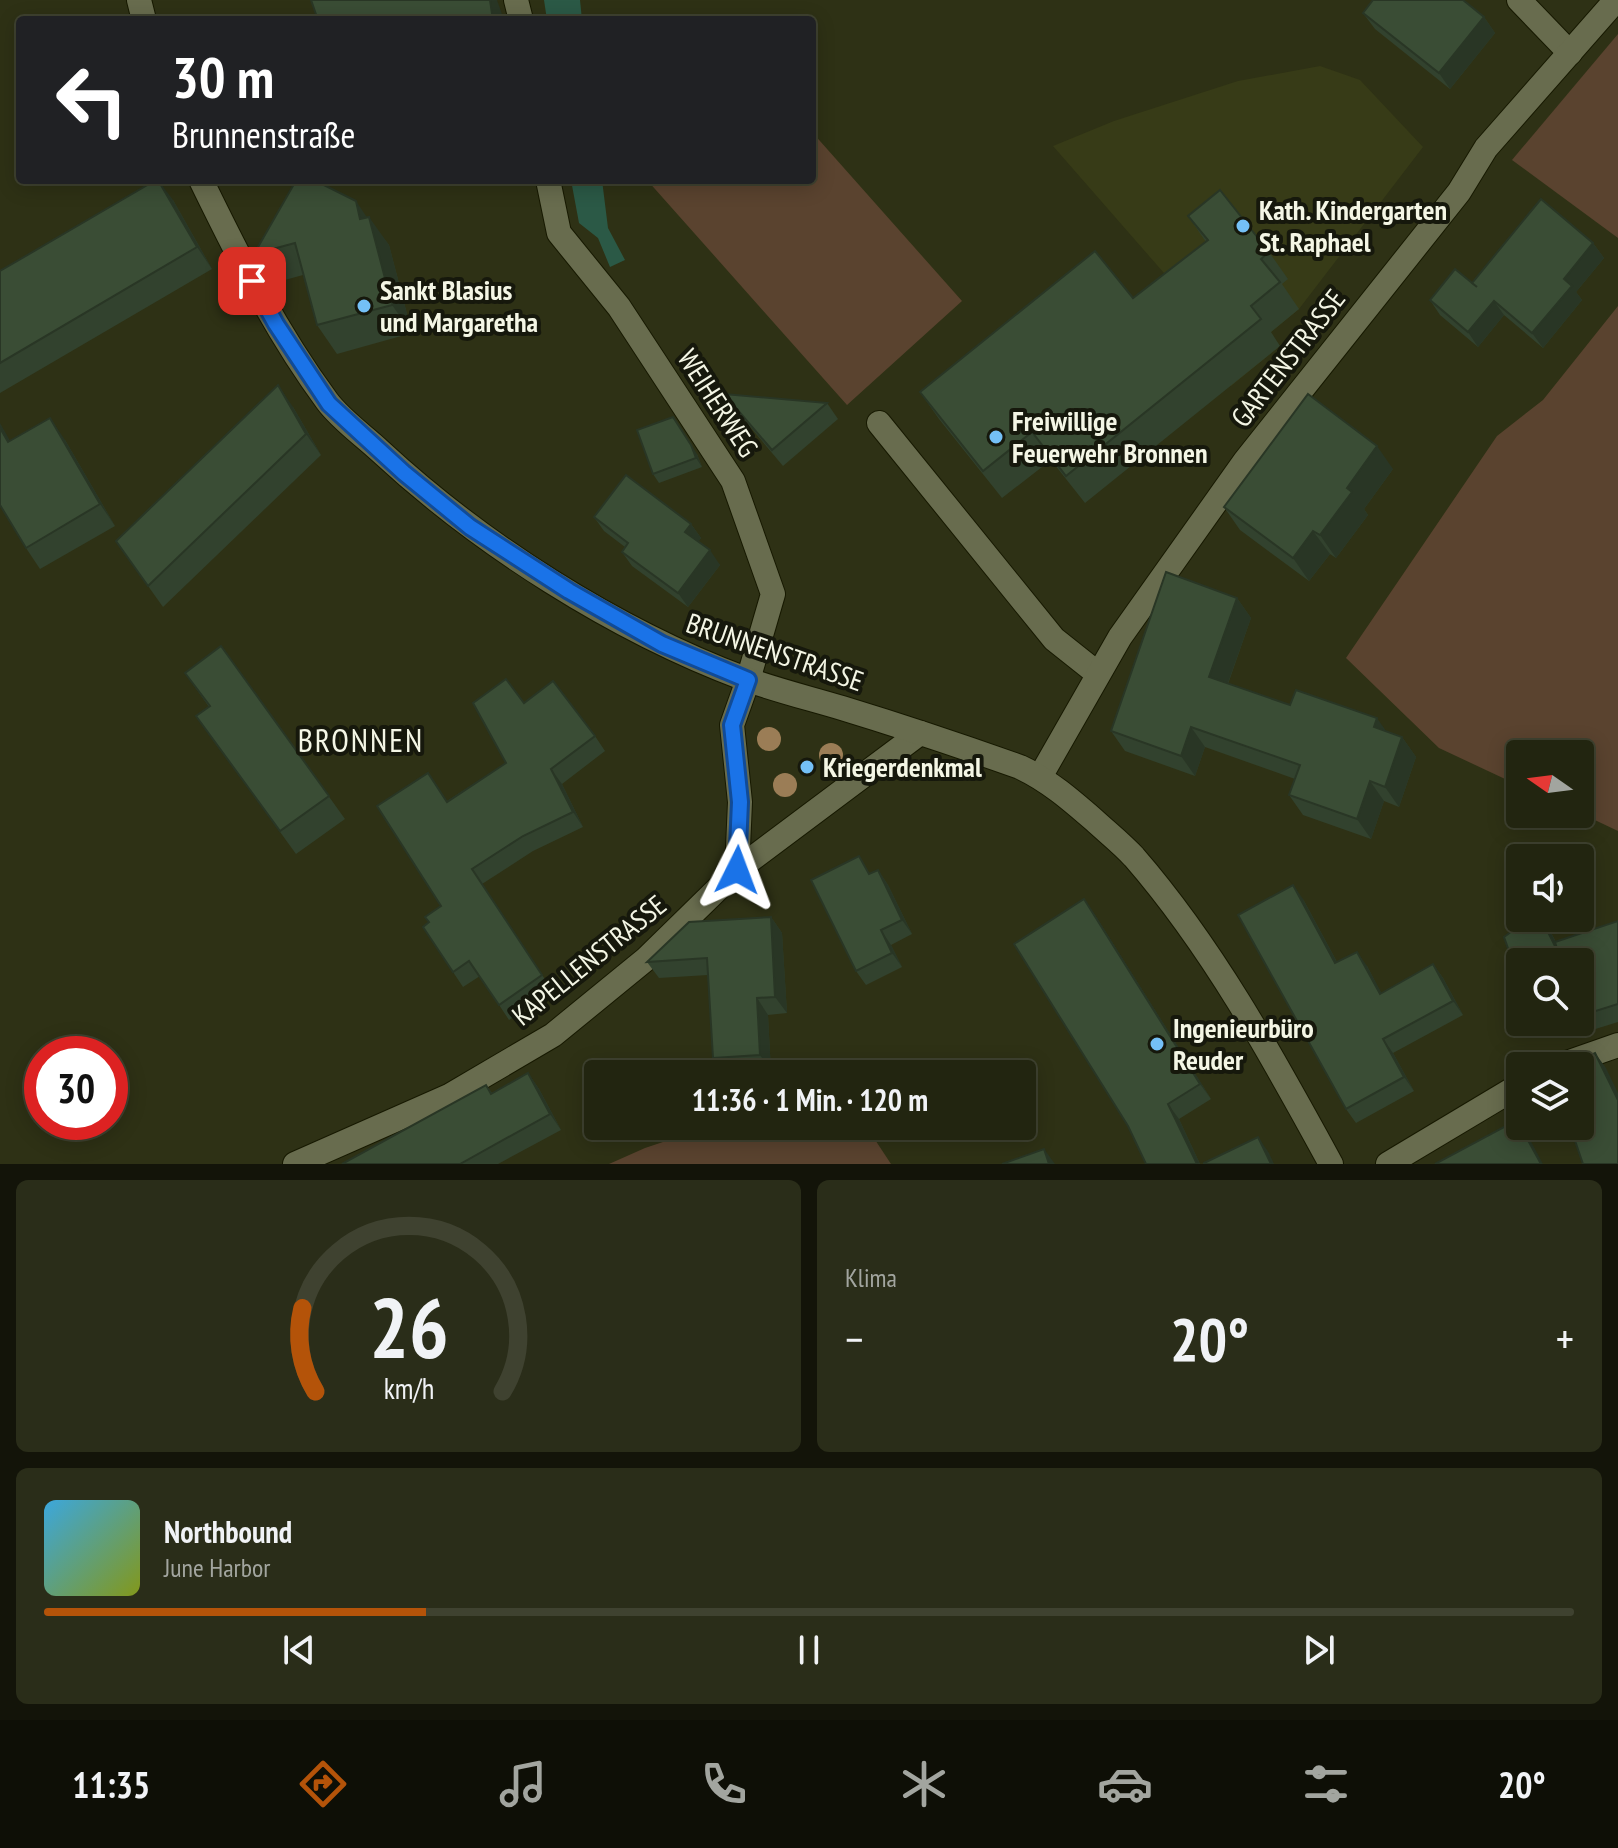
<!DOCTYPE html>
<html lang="de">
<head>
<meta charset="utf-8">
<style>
	:root { --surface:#222510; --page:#2a2d19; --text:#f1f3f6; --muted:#a2a59f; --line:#3f4230; --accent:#b45309 }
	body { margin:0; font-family:"PT Sans Narrow",sans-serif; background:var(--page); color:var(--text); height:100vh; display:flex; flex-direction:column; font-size:30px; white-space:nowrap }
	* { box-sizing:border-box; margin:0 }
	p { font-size:26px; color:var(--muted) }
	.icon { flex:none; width:44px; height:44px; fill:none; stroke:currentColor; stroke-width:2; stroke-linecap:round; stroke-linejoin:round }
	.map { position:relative; height:1164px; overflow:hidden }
	.details { display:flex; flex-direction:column; gap:16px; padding:16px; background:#131409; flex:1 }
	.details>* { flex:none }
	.top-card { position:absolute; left:16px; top:16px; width:800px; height:168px; border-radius:8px; box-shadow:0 4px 20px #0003,0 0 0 2px var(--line); background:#202124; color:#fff; overflow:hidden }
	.needle { width:52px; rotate:284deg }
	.controls { position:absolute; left:1506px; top:740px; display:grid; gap:16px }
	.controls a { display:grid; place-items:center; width:88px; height:88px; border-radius:8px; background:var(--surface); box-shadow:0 4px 20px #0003,0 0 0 2px var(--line); font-size:40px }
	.speed { position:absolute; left:24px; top:1036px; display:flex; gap:16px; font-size:40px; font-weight:700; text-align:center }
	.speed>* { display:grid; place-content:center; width:104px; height:104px; border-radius:50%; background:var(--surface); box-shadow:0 4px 20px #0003,0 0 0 2px var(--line); line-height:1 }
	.speed .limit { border:12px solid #d22; background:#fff; color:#111 }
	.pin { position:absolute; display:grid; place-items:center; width:68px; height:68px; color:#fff; margin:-34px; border-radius:16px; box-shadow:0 4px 12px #0006 }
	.me { position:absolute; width:88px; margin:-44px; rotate:3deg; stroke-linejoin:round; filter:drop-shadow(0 0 6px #0008) }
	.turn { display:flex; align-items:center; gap:28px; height:168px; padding:0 24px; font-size:36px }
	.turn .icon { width:104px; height:104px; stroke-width:2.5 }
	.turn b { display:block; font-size:56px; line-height:68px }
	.big { font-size:60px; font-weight:800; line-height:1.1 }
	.details .widget { flex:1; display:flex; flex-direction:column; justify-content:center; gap:12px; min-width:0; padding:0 28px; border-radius:12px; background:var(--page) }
	.details .dial { align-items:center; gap:0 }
	.dial svg { height:208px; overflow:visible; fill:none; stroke:var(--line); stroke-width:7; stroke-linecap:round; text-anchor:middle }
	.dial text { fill:var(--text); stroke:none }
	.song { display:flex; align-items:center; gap:24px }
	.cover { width:96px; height:96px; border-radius:12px; background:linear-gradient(135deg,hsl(200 70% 55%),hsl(70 70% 35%)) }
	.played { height:8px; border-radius:4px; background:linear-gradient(90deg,var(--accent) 25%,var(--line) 25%) }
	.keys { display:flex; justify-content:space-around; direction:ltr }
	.heat { display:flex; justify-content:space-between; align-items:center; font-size:44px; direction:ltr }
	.details .tiles { flex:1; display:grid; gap:16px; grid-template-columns:1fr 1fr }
	.widget:last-child { grid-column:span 2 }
	.trip { position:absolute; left:584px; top:1060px; width:452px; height:80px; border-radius:8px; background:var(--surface); box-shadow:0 4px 20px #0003,0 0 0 2px var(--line); font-weight:800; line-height:80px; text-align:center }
	.menu { display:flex; height:128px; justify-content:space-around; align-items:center; background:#0e0f06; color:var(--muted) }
	.menu .icon { width:56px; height:56px }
	.menu .active { color:var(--accent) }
	.menu b { font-size:36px; color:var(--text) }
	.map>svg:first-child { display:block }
	.built { fill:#373b17 }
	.green { fill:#5a432f }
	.water { fill:#2b5946 }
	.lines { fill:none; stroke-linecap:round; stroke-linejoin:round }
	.service-casing { stroke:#171900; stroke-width:26 }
	.minor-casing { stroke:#171900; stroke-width:26 }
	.tertiary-casing { stroke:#171900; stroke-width:26 }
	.service { stroke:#686c4e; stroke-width:24 }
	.minor { stroke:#686c4e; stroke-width:24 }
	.tertiary { stroke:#686c4e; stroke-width:24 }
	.tree { fill:#9b7d56 }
	.wall { fill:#32422e }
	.shaded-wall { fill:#293625 }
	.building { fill:#3a4d35; stroke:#293625; stroke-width:2 }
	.route-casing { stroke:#114b97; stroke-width:20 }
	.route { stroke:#1a73e8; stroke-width:14 }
	.poi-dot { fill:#74c0f6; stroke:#16180c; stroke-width:3 }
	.labels { text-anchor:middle; stroke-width:8; stroke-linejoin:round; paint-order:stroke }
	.poi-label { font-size:28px; font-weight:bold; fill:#f4f6e5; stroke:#16180c; text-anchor:start }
	.street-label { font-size:28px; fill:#f4f6e5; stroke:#16180c }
	.quarter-label { font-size:32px; letter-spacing:2px; fill:#f4f6e5; stroke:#16180c }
</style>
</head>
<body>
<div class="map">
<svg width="1618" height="1164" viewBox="0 0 1618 1164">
	<rect width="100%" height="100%" fill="#2e3115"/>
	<polygon class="built" points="1320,66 1360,80 1423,147 1299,309 1270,333 1280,346 1231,386 1176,318 1191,304 1053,146 1114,121 1238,81"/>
	<g class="green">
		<polygon points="1618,34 1618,238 1512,160"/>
		<polygon points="812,132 962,301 847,405 647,180 812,180"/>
		<polygon points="1618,306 1618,831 1580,813 1580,754 1520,754 1520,786 1439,748 1346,658 1497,436 1543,400"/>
		<polygon points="736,1126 866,1126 891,1164 609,1164 645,1148 696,1131 701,1138"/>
	</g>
	<g class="water">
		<polygon points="544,0 580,0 582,20 547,20"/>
		<polygon points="571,180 602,180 608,228 625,260 610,267 598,238 579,223"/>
	</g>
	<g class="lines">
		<g class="service-casing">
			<g id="service">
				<polyline points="516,0 521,20"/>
				<polyline points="548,180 559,233 619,307 733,481 773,594 748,680"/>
				<polyline points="879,423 1054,639 1098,674"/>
			</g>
		</g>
		<g class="minor-casing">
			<g id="minor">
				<polyline points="1519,0 1570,53"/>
				<polyline points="1040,777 1120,637 1245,461 1459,192 1486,148 1616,0"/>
				<polyline points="737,870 740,802 732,725 748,680"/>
				<polyline points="1558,1066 1618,1045"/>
				<polyline points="295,1164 449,1096 553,1035 646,959 737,870 920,733"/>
				<polyline points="1388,1164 1520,1085"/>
			</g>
		</g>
		<g class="tertiary-casing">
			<g id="tertiary">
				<polyline points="139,0 144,20"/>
				<path d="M201,180C238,256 276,332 327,401C341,420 363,435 380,451C480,544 615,630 743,678C775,690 809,698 842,708C901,726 961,746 1020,767C1048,780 1071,800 1094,820C1107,832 1122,844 1134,857C1214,949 1273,1058 1331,1164"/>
			</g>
		</g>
		<use href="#service" class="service"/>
		<use href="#minor" class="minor"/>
		<use href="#tertiary" class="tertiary"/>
	</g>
	<g class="tree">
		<circle cx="769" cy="739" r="12"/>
		<circle cx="831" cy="755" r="12"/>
		<circle cx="785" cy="785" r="12"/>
	</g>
	<g class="wall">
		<polygon points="1363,13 1484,17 1495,33 1450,89 1375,29"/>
		<polygon points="173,200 212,269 0,393 0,271"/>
		<polygon points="1188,216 1269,252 1288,279 1282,284 1299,309 1271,332 1280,346 1085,503 1051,460 1002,498 939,419 920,392 1133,298 1206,242"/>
		<polygon points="367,217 389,245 412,333 337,354 317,325 303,275 274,283 254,254"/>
		<polygon points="1593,243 1604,258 1576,292 1582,300 1543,348 1504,315 1478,347 1440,315 1430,300 1473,283"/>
		<polygon points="724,394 827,403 838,419 783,466 736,410"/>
		<polygon points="293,407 321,455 163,607 116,541"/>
		<polygon points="65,440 115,526 40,569 26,548 10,441"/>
		<polygon points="697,454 702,467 659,483 653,474"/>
		<polygon points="1393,469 1364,509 1368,515 1336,558 1330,554 1309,581 1240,530 1224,507"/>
		<polygon points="594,517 691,524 701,538 698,542 720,565 688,607 632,566 622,552 625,547 604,531"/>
		<polygon points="1237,598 1251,618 1228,684 1290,705 1402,737 1416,757 1399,807 1384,801 1371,839 1303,815 1289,795 1295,779 1205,747 1195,776 1125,751 1111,731"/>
		<polygon points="221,646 345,819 296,854 196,716 209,707 185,673"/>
		<polygon points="524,703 595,736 605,751 562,784 583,827 533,851 482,884 552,990 509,1020 480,976 463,987 453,972 429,922 441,906 447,801 506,763"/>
		<polygon points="878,870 888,885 912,934 891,945 902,967 866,985 856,971 871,873"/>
		<polygon points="1303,899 1337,962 1367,966 1381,993 1433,964 1443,978 1463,1015 1393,1053 1414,1091 1356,1123 1346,1109"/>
		<polygon points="1095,915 1211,1099 1179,1119 1200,1164 1146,1164"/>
		<polygon points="771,917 782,933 787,1013 768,1015 771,1071 724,1074 713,1058 708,975 659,978 647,962"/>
		<polygon points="1618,921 1618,1022 1589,1031 1580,1019 1580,962 1520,962 1548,927 1556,942"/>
		<polygon points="528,1073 539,1089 561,1130 498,1164 342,1164 486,1085 492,1093"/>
	</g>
	<g class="shaded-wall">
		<polygon points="490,0 497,0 504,20 493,20"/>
		<polygon points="1484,17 1495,33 1450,89 1439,73"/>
		<polygon points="158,180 173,200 212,269 197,247"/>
		<polygon points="356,201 370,222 369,217 389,245 412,333 392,305 360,219"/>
		<polygon points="1593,243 1604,258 1576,292 1582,300 1543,348 1532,333 1564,279"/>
		<polygon points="1494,301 1504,315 1478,347 1468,332"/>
		<polygon points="278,385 293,407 321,455 306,434"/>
		<polygon points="673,417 697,454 702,467 696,458"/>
		<polygon points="50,418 65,440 115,526 100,504"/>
		<polygon points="0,423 23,464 0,428"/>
		<polygon points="1377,446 1393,469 1364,509 1368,515 1336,558 1320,535 1347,488"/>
		<polygon points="691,524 701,538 695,547 685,532"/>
		<polygon points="1313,531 1330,554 1309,581 1293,558"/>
		<polygon points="710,550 720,565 688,607 678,593"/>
		<polygon points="1237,598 1251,618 1223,697 1209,677"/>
		<polygon points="1377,718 1391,738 1374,727"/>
		<polygon points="1191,727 1205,747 1195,776 1181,756"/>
		<polygon points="1402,737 1416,757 1399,807 1385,787"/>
		<polygon points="551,769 562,784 583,827 573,812"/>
		<polygon points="1370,781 1384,801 1371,839 1357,819"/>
		<polygon points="878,870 888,885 912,934 902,920"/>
		<polygon points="1293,885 1303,899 1345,977 1335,963"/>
		<polygon points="1084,899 1095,915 1211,1099 1200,1084"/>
		<polygon points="771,917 782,933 787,1013 775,997"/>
		<polygon points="1541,918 1548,927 1566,962 1558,952"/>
		<polygon points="881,930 891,945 902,967 892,953"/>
		<polygon points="1357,952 1367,966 1389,1007 1380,994"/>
		<polygon points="1433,964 1443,978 1463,1015 1453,1001"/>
		<polygon points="757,998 768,1015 771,1071 760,1055"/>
		<polygon points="1383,1039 1393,1053 1414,1091 1404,1077"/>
		<polygon points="1595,1053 1606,1068 1618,1093 1618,1100"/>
		<polygon points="528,1073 539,1089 561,1130 550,1114"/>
		<polygon points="1168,1104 1179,1119 1200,1164 1197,1164"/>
		<polygon points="1520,1126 1528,1136 1543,1164 1541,1164"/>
		<polygon points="1258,1137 1269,1153 1274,1164 1271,1164"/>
		<polygon points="1044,1149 1055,1164 1049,1164"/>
	</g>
	<g class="building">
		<polygon points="311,0 490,0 493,20 318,20"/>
		<polygon points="1373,0 1463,0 1484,17 1439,73 1363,13"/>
		<polygon points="156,180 158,180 197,247 0,363 0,271"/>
		<polygon points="309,180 314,180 356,201 360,219 369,217 392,305 317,325 295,243 254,254 294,184"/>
		<polygon points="1220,190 1269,252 1261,259 1280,282 1251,306 1261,319 1066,476 1032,432 983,471 920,392 1095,251 1133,298 1208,240 1188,216"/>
		<polygon points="1541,199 1593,243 1564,279 1572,286 1532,333 1494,301 1468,332 1430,300 1455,269 1477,287 1472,283"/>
		<polygon points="278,385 306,434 148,586 116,541"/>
		<polygon points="724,394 827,403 772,450"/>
		<polygon points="1308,394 1377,446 1347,488 1352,492 1320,535 1313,531 1293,558 1224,507"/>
		<polygon points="673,417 691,445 696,458 653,474 637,430"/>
		<polygon points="50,418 100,504 26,548 0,505 0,428 8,442"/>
		<polygon points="626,475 691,524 685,532 710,550 678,593 622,552 628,543 594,517"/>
		<polygon points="1166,572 1237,598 1209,677 1290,705 1296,690 1377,718 1374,727 1402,737 1385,787 1370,781 1357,819 1289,795 1300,765 1191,727 1181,756 1111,731"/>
		<polygon points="221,646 329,796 280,831 196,716 210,706 185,673"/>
		<polygon points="506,679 524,703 553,681 595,736 551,769 573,812 523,836 472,869 542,975 499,1005 469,961 453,972 423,927 429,922 425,917 441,906 377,806 428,773 447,802 506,763 473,703"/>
		<polygon points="859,856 869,874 878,870 902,920 881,930 892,953 856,971 811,880"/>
		<polygon points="1293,885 1335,963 1357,952 1380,994 1433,964 1453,1001 1383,1039 1404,1077 1346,1109 1238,915"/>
		<polygon points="1084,899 1200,1084 1168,1104 1197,1164 1146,1164 1128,1126 1014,944"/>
		<polygon points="771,917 775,997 757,998 760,1055 713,1058 707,958 647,962 689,922"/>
		<polygon points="1530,918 1541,918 1558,952 1555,942 1618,921 1618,1004 1580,1016 1580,962 1561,962 1559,955 1549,962 1520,962 1520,982 1504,937"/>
		<polygon points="1595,1053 1618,1100 1618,1164 1583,1164 1570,1126 1580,1126 1580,1066 1569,1066"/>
		<polygon points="528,1073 550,1114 460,1164 342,1164 486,1085 491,1094"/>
		<polygon points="1517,1120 1541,1164 1435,1164"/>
		<polygon points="1258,1137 1271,1164 1204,1164 1204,1163"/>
		<polygon points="1044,1149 1049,1164 1002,1164"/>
	</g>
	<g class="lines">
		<g class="route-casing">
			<polyline id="route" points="252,281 276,324 329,404 404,473 470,527 569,591 662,644 748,680 732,725 740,802 737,870"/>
		</g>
		<use href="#route" class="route"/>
	</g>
	<g class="poi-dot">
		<circle cx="1243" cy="226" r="8"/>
		<circle cx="364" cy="306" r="8"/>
		<circle cx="996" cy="437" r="8"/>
		<circle cx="807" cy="767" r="8"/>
		<circle cx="1157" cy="1044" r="8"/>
	</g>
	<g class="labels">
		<g class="poi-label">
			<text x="1259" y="220">Kath. Kindergarten<tspan x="1259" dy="32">St. Raphael</tspan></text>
			<text x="380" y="300">Sankt Blasius<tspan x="380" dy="32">und Margaretha</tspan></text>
			<text x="1012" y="431">Freiwillige<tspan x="1012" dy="32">Feuerwehr Bronnen</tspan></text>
			<text x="823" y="777">Kriegerdenkmal</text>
			<text x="1173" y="1038">Ingenieurbüro<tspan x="1173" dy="32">Reuder</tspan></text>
		</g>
		<g class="street-label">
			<text transform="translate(1288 358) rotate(-52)" y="10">GARTENSTRASSE</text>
			<text transform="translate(718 403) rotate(57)" y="10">WEIHERWEG</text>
			<text transform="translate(775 652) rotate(19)" y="10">BRUNNENSTRASSE</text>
			<text transform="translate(589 960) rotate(-39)" y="10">KAPELLENSTRASSE</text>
		</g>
		<g class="quarter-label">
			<text x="361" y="752">BRONNEN</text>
		</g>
	</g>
</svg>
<div class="controls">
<a><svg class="needle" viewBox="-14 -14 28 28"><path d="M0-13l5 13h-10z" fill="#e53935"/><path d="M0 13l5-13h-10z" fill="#a2a59f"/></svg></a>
<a><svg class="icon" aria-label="sound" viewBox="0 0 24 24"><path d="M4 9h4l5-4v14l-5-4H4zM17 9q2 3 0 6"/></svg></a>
<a><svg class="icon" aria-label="search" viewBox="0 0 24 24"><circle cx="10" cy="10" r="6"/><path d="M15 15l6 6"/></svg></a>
<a><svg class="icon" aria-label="layers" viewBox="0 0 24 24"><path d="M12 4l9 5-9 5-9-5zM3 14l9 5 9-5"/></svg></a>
</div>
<div class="speed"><div class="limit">30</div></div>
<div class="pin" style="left:252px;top:281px;background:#d93025"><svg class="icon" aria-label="arrive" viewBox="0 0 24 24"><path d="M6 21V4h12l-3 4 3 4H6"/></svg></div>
<svg class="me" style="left:737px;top:870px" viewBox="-20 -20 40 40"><path d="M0-17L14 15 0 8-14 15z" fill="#1a73e8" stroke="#fff" stroke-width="4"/></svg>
<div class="trip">11:36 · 1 Min. · 120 m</div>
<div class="top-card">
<div class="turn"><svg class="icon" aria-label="left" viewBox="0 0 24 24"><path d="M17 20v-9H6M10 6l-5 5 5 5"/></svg><div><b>30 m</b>Brunnenstraße</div></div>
</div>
</div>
<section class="details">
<div class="tiles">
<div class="widget dial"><svg viewBox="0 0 100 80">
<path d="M14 69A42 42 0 1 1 86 69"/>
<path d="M14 69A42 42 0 0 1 9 37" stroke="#b45309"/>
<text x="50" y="56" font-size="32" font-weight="700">26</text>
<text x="50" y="72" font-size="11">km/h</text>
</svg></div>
<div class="widget"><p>Klima</p>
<div class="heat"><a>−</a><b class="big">20°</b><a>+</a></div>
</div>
<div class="widget">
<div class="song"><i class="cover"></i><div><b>Northbound</b><p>June Harbor</p></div></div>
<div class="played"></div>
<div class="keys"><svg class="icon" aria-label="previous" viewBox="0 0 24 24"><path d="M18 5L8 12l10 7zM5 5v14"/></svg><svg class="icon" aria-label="pause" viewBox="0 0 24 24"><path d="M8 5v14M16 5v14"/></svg><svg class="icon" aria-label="next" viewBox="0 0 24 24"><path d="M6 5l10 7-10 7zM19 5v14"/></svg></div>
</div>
</div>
</section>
<nav class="menu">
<b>11:35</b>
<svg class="icon active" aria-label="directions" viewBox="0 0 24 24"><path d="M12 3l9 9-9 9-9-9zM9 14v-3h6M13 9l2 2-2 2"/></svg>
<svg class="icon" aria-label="music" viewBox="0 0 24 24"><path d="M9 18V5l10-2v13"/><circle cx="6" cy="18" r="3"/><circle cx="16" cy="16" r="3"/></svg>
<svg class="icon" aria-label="phone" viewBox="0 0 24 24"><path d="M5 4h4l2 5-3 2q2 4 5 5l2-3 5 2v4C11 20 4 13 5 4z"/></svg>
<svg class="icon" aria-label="climate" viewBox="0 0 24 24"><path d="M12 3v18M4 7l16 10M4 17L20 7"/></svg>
<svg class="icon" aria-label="car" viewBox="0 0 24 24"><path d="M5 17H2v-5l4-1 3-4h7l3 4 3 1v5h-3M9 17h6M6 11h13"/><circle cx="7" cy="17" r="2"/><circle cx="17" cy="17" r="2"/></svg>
<svg class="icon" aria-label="filters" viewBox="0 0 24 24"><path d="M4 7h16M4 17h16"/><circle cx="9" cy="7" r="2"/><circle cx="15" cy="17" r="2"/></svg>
<b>20°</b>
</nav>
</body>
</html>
